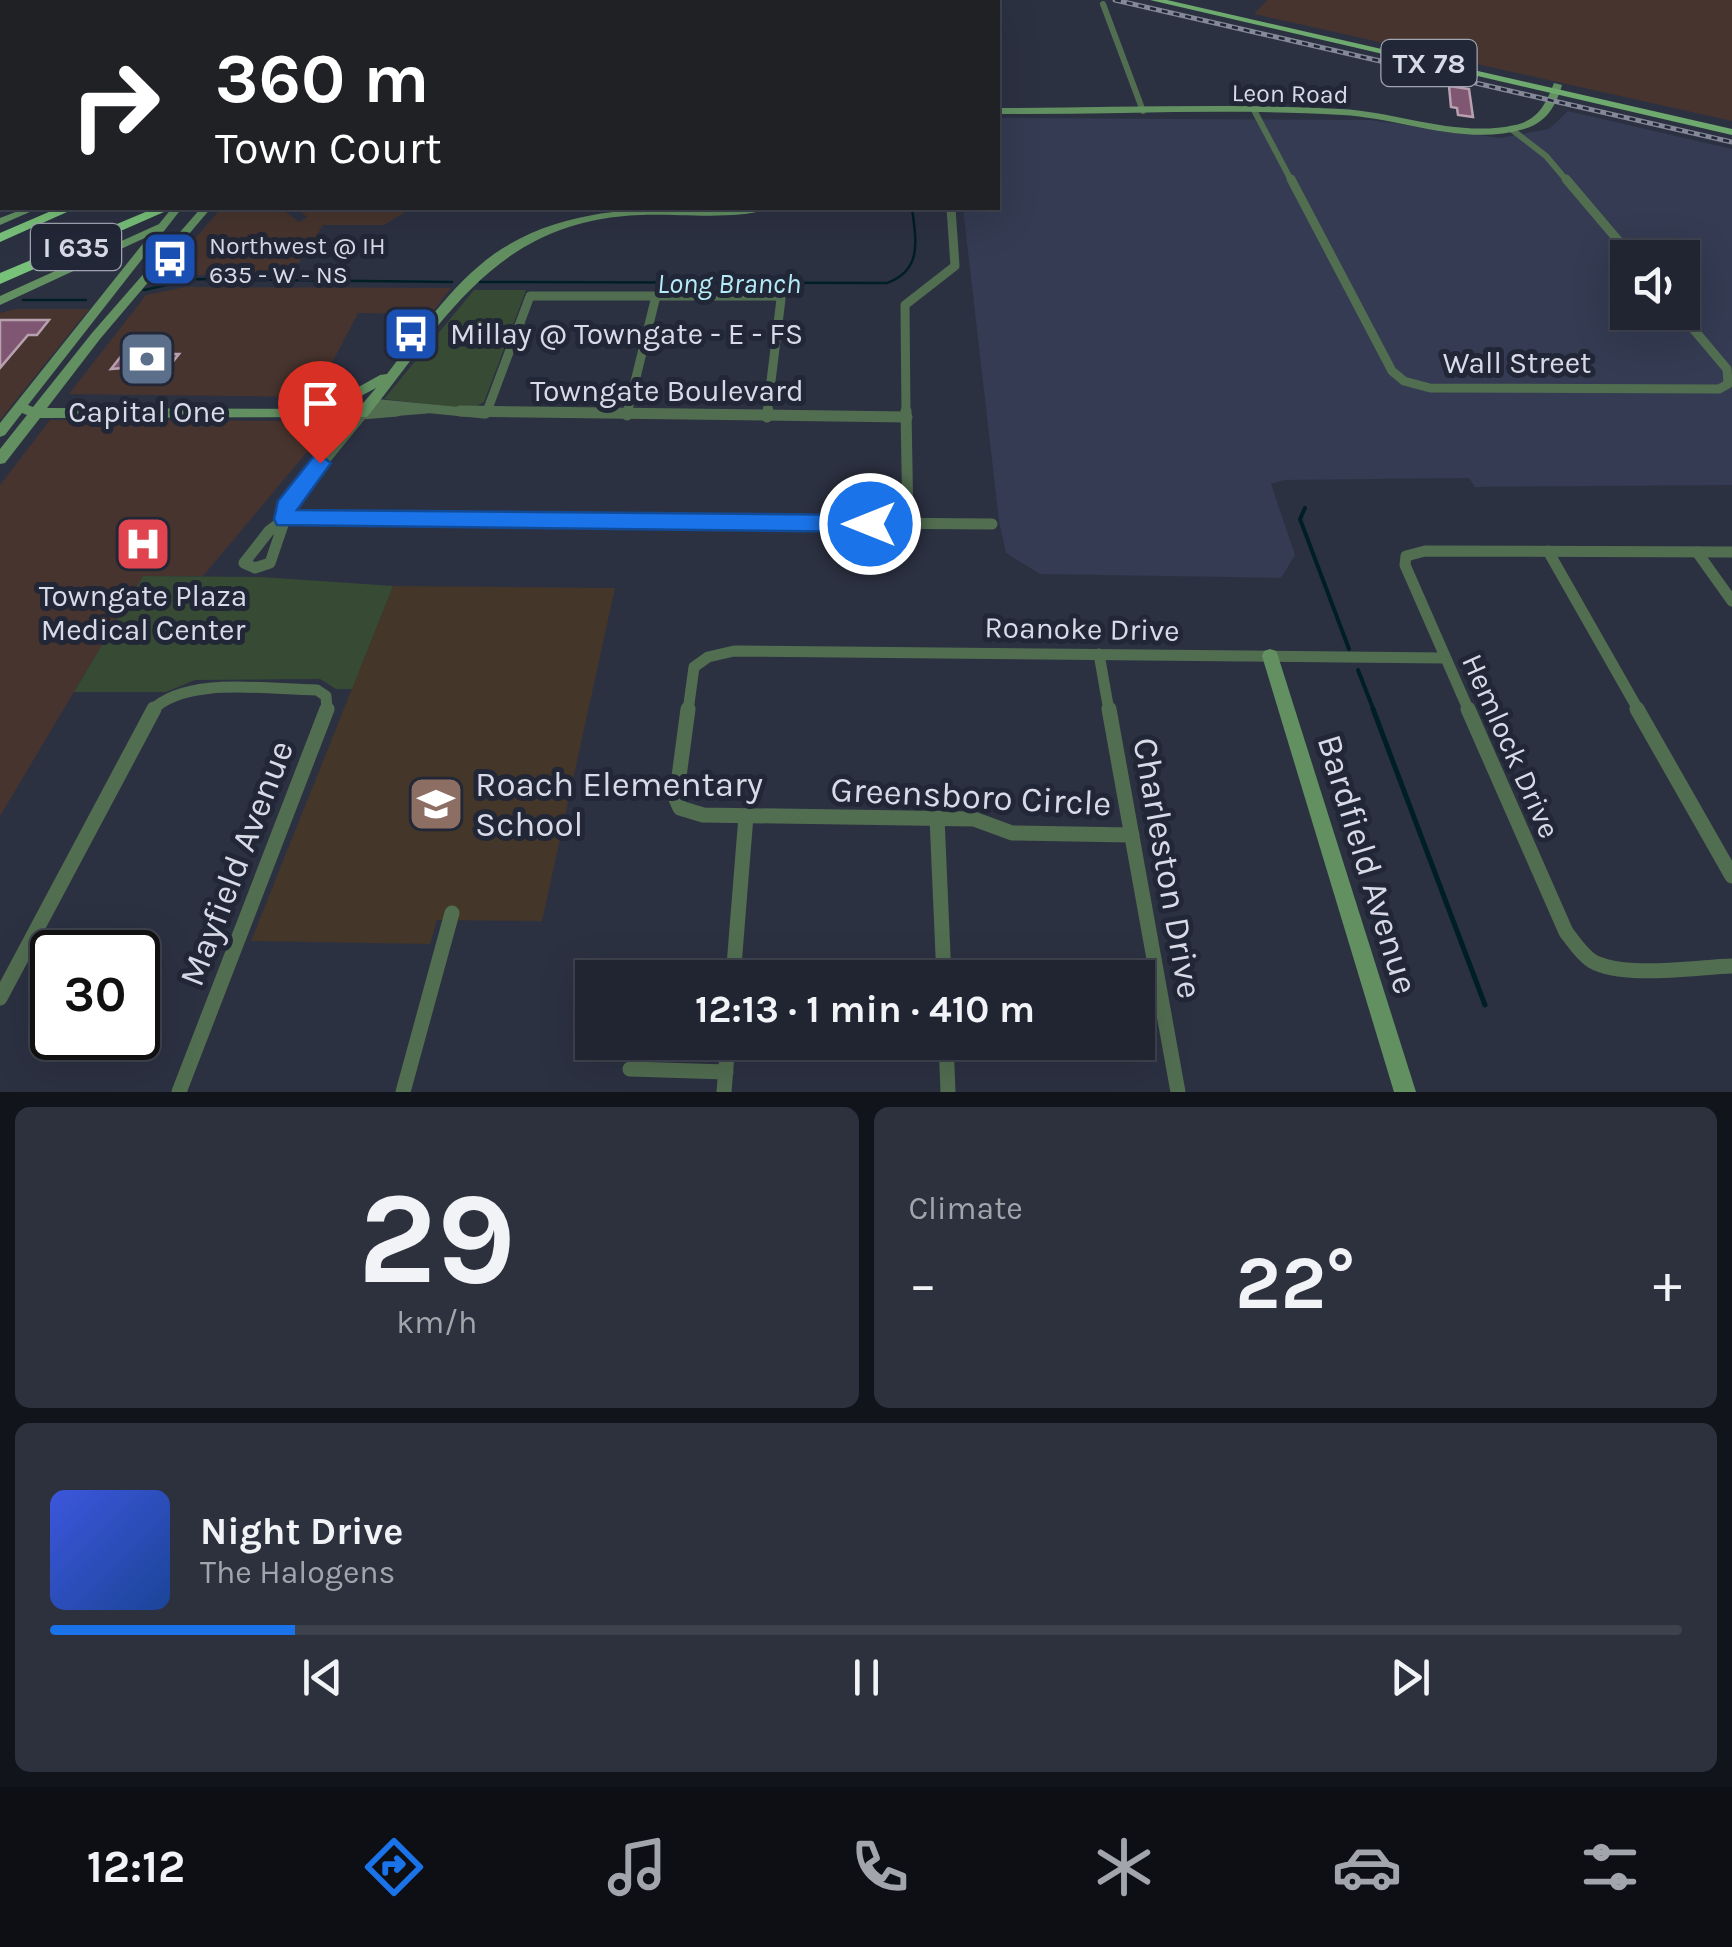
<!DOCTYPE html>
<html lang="en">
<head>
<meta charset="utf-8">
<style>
	:root { --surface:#212532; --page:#2d313e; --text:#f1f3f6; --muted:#a2a5ac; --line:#3e424d; --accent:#1a73e8 }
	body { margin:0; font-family:Karla,sans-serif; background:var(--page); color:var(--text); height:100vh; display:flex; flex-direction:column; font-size:38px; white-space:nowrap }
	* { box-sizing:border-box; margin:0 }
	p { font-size:32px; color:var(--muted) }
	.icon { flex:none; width:55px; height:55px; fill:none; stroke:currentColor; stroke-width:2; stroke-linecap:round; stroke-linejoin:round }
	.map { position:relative; height:1092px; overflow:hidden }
	.panel { display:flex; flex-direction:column; gap:15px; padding:15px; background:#12141c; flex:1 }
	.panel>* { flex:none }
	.top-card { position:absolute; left:0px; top:0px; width:1000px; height:210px; box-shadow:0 10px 40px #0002,0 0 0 2px var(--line); background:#202124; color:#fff; overflow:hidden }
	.fabs { position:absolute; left:1610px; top:240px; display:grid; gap:20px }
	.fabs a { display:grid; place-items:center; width:90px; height:90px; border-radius:0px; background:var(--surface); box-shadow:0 10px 40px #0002,0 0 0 2px var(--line); font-size:50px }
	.speed { position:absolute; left:30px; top:930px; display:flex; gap:20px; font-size:50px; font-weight:700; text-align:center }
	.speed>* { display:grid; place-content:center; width:130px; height:130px; border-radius:50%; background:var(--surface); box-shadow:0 10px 40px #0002,0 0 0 2px var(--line); line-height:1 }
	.speed .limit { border:5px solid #111; border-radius:15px; background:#fff; color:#111 }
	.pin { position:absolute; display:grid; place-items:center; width:85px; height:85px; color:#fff; margin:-102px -42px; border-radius:50% 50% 50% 0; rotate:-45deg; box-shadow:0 0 10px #0007 }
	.pin .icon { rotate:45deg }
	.me { position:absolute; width:110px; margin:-55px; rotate:270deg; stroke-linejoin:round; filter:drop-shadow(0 0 8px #0008) }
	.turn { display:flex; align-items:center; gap:35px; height:210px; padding:0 50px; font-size:45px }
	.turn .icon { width:130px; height:130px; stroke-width:2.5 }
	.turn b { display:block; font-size:70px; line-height:85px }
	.big { font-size:75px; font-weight:700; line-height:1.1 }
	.panel .card { flex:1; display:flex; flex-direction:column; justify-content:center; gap:15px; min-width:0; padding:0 35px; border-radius:15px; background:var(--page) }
	.panel .dial { align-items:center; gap:0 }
	.dial b { font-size:130px; line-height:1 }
	.song { display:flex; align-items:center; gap:30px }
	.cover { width:120px; height:120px; border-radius:15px; background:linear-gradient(135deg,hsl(230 70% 55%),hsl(220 70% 35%)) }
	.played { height:10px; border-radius:5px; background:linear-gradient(90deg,var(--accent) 15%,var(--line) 15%) }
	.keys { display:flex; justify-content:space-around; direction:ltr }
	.heat { display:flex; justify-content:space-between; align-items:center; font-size:55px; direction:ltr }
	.panel .tiles { flex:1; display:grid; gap:15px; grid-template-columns:1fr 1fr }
	.card:last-child { grid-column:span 2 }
	.trip { position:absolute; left:575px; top:960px; width:580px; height:100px; border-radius:0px; background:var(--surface); box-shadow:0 10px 40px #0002,0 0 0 2px var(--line); font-weight:700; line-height:100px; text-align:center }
	.dock { display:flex; height:160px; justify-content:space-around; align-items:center; background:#0d0f14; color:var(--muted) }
	.dock .icon { width:70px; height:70px }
	.dock .selected { color:var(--accent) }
	.dock b { font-size:45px; color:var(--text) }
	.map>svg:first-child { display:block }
	.commercial { fill:#47342e }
	.built { fill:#343b52; fill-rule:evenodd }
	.education { fill:#443628 }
	.green { fill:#374a33 }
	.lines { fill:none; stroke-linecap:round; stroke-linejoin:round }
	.stream-far2 { stroke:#001f25; stroke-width:2.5 }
	.stream-far1 { stroke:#001f25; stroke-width:4 }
	.stream { stroke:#001f25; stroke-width:5 }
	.building { fill:#805772; stroke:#b7a1af; stroke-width:2.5 }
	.street-far3 { stroke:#526e51; stroke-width:6 }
	.street-far2 { stroke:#526e51; stroke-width:9 }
	.street-far1 { stroke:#526e51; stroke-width:11 }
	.street { stroke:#526e51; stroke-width:15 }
	.secondary { fill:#629061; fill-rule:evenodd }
	.primary { fill:#6eaa6e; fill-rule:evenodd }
	.highway { fill:#78c179; fill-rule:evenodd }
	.rail-casing { stroke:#858997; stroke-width:5 }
	.rail { stroke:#222737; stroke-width:2.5; stroke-dasharray:6; stroke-linecap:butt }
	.route { fill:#1a73e8; stroke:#114b97; stroke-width:2.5 }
	.labels { text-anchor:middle; stroke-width:10; stroke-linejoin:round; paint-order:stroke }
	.far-street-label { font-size:25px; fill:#d8dbe7; stroke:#222737 }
	.far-poi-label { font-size:25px; fill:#d8dbe7; stroke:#222737; text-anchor:start }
	.shield { fill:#222737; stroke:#a1a5b2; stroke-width:2.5 }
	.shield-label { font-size:28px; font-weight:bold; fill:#d8dbe7 }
	.far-water-label { font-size:28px; font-style:italic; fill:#b5ebf8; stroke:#222737 }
	.poi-label { font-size:30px; fill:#d8dbe7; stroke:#222737 }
	.street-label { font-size:30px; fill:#d8dbe7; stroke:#222737 }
	.near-poi-label { font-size:35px; fill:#d8dbe7; stroke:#222737; text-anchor:start }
	.near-street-label { font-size:35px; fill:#d8dbe7; stroke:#222737 }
</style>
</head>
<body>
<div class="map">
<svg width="1732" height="1092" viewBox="0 0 1732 1092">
	<rect width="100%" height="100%" fill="#2c3142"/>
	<g class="commercial">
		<polygon points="1267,0 1732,0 1732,121 1254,14"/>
		<polygon points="228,208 280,208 299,222 307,217 297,208 412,208 384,225 323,225 291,275 190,275 186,265 199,255 182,254 218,212"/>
		<polygon points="185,287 451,288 431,314 358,313 314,397 69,394 146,295"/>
		<polygon points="16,309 89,309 0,420 0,313"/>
		<polygon points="50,420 333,421 203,576 143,576 0,816 0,485"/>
	</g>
	<path class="built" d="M1568,111L1732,149V485L1475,487L1469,478L1284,480L1271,484L1295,555L1281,578L1040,574L1006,553L999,521L963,208H998V118L1370,120L1500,138L1549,129ZM1628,258H1682V312H1628Z"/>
	<polygon class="education" points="393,586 615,588 542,921 437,920 430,944 251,941"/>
	<g class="green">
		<polygon points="474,290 526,290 484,402 471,409 384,399"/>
		<polygon points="143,576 262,577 393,586 352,689 336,689 320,679 195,680 166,692 74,692"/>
	</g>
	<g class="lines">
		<g class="stream-far2">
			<path d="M480,282L887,283C923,270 916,240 912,208"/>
			<polyline points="144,290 194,279 452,282"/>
			<polyline points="23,300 86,300"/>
		</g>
		<g class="stream-far1">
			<polyline points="1305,508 1300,519 1349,649"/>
			<polyline points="1358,670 1374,711"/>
		</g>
		<polyline class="stream" points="1373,709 1485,1005"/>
	</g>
	<g class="building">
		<polygon points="1449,86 1469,89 1473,117 1458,115 1457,108 1451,107"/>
		<polygon points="0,320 49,320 37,335 28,335 0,368"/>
		<polygon points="126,350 154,350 151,354 179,354 171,364 111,369"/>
	</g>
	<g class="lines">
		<g class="street-far3">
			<polyline points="1103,4 1143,111"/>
			<polyline points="1255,112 1292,182"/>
			<polyline points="1511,129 1546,156 1568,182"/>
		</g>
		<g class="street-far2">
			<polyline points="1291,179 1392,371 1404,381 1430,388 1719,389 1728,384 1727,369 1679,312"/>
			<polyline points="1566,179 1633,258"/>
			<polyline points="371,403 484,414"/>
			<polyline points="365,414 427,409"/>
			<polyline points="486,414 530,296 776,296 781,299 767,414"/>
			<polyline points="627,414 656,296"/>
			<polyline points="906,414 905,305 955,266 951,208"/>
		</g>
		<g class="street-far1">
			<polyline points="460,411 907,417"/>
			<polyline points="906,411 908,524"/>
			<polyline points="627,415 628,411"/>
			<polyline points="767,417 768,411"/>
			<polyline points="285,519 992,524"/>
			<polygon points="285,519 270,563 255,568 244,563 269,531"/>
			<polyline points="285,519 286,507 362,414 397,411"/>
			<polyline points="1548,551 1639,711"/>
			<polyline points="1697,552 1732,601"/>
			<polyline points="1099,654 1109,711"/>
			<path d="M151,711C186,675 269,690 317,690L326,696L327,711"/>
			<polyline points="688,711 694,667 708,657 734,651 1445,658"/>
			<polyline points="1469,711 1405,565 1406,556 1425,551 1732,552"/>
		</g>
		<g class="street">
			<polyline points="688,709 676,799 680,808 703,815 974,819 1012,833 1132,835"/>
			<polyline points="1109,709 1178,1092"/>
			<path d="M1468,709L1566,932C1574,942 1581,954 1592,961C1623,979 1696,967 1732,966"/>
			<polyline points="1637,709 1732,876"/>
			<polyline points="937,818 944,978"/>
			<polyline points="733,978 746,816"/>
			<polyline points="0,998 154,709"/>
			<polyline points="946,1042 948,1092"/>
			<polyline points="630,1069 726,1072"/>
			<polyline points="179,1092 327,709"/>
			<polyline points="403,1092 452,913"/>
			<polyline points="724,1092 728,1042"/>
		</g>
		<g class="secondary">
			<polygon points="344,0 353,0 351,2 342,2"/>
			<polygon points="359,0 368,0 366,2 358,2"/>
			<path d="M1554,83L1562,85C1556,106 1546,123 1524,129C1465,147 1401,118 1342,115C1227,108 1112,115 998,114V108C1112,108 1227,103 1341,109C1398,112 1458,138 1515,125C1539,120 1546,103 1554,83Z"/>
			<polygon points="26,208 39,208 0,225 0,218"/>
			<path d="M172,208H182L28,405L33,407L92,333L201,208H211L100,339L47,408L358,409L376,388L342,406L337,408L330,403L380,375L387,374C419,333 451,285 494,254C556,211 628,208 700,208C723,208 747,206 769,208C743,221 672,213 640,215C496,221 447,317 367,417L40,418L5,463L0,464V449L27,415L22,413L5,435L0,437V423L149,236L0,305V296L159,224Z"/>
			<polygon points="1270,649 1276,651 1278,656 1416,1092 1394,1092 1262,656 1264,651"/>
		</g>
		<polygon class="primary" points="1150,0 1167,0 1732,129 1732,135"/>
		<g class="highway">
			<polygon points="58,208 76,208 0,242 0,233"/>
			<polygon points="155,208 173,208 0,284 0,273"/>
		</g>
		<g class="rail-casing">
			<polyline id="rail" points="1115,0 1732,142"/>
		</g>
		<use href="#rail" class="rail"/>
	</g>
	<polygon class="route" points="320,455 331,463 297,510 870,515 881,524 870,532 277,525 274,519 278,501 313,457"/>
	<defs>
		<g id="bus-square" transform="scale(2.875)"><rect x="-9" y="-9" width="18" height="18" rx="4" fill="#1a4fb4" stroke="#222737"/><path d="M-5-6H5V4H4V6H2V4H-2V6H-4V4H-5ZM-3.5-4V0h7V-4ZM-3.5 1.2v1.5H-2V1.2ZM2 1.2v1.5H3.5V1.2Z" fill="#fff"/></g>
		<g id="bank-square" transform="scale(2.875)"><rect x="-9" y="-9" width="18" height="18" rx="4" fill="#5c6f8a" stroke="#222737"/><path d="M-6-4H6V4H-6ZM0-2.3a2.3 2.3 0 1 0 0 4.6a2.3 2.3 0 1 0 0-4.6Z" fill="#fff"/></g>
		<g id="hospital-square" transform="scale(2.875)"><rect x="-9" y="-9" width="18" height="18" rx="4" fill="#e0444e" stroke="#222737"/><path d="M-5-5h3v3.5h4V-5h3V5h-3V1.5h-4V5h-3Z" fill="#fff"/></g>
		<g id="school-square" transform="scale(2.875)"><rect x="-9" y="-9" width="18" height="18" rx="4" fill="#8d6e63" stroke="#222737"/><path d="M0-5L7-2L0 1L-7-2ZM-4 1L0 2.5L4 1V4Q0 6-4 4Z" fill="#fff"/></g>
	</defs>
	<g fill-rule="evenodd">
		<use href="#bus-square" x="170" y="259"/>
		<use href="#bus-square" x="411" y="334"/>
		<use href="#bank-square" x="147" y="359"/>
		<use href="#hospital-square" x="143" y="544"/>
		<use href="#school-square" x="436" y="804"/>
	</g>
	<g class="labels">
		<g class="far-street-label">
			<text transform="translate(1290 93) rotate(1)" y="9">Leon Road</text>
		</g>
		<g class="far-poi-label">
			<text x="209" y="254">Northwest @ IH<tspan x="209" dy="29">635 - W - NS</tspan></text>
		</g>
		<g class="shield">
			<rect x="1381.5" y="40" width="95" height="46" rx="8"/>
			<rect x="31" y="224" width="90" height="46" rx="8"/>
		</g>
		<g class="shield-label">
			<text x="1429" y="73">TX 78</text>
			<text x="76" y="257">I 635</text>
		</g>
		<g class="far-water-label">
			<text x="729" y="293">Long Branch</text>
		</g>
		<g class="poi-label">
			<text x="450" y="344" text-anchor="start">Millay @ Towngate - E - FS</text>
			<text x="147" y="422">Capital One</text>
			<text x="143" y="606">Towngate Plaza<tspan x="143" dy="34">Medical Center</tspan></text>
		</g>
		<g class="street-label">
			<text x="1517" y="373">Wall Street</text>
			<text x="667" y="401">Towngate Boulevard</text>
			<text transform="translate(1082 629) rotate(1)" y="10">Roanoke Drive</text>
			<text transform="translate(1511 746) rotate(66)" y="10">Hemlock Drive</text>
		</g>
		<g class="near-poi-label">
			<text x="475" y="796">Roach Elementary<tspan x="475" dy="40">School</tspan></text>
		</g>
		<g class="near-street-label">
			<text transform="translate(971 796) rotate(3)" y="12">Greensboro Circle</text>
			<text transform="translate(236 863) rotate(-69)" y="12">Mayfield Avenue</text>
			<text transform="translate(1368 864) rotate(73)" y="12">Bardfield Avenue</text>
			<text transform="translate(1168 868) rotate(80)" y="12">Charleston Drive</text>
		</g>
	</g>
</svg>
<div class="fabs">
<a><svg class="icon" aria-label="sound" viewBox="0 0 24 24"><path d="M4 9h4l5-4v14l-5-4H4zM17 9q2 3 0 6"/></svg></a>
</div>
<div class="speed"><div class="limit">30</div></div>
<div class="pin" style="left:320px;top:463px;background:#d93025"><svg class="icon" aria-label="arrive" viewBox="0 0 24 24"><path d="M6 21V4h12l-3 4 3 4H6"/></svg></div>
<svg class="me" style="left:870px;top:524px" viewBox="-20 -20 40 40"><circle r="17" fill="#1a73e8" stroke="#fff" stroke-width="3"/><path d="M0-11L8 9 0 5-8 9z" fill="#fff"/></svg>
<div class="trip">12:13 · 1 min · 410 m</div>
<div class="top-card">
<div class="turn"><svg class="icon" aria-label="right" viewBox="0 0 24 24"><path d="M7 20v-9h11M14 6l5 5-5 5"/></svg><div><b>360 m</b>Town Court</div></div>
</div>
</div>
<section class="panel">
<div class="tiles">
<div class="card dial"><b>29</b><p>km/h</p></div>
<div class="card"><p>Climate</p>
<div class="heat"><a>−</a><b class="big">22°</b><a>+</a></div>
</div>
<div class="card">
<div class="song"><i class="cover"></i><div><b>Night Drive</b><p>The Halogens</p></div></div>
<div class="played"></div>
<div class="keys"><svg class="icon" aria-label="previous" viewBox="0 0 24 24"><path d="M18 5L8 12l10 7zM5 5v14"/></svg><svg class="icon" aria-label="pause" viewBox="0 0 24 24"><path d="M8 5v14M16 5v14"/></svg><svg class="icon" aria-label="next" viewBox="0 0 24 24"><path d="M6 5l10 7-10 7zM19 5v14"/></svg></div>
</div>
</div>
</section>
<nav class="dock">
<b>12:12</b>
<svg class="icon selected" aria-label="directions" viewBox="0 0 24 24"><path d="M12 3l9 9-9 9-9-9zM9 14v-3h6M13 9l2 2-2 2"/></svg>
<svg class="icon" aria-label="music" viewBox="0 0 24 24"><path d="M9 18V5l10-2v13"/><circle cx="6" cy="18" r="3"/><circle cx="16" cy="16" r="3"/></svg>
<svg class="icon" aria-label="phone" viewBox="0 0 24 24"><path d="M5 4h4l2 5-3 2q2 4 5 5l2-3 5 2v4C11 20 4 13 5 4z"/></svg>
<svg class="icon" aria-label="climate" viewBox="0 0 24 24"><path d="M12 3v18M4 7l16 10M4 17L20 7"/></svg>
<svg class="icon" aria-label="car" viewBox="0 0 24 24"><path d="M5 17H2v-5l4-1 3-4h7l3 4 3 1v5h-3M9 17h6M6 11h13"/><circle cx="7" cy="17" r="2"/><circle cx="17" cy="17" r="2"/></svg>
<svg class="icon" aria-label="filters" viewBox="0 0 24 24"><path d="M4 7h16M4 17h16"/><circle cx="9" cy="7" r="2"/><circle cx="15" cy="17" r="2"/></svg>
</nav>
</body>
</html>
